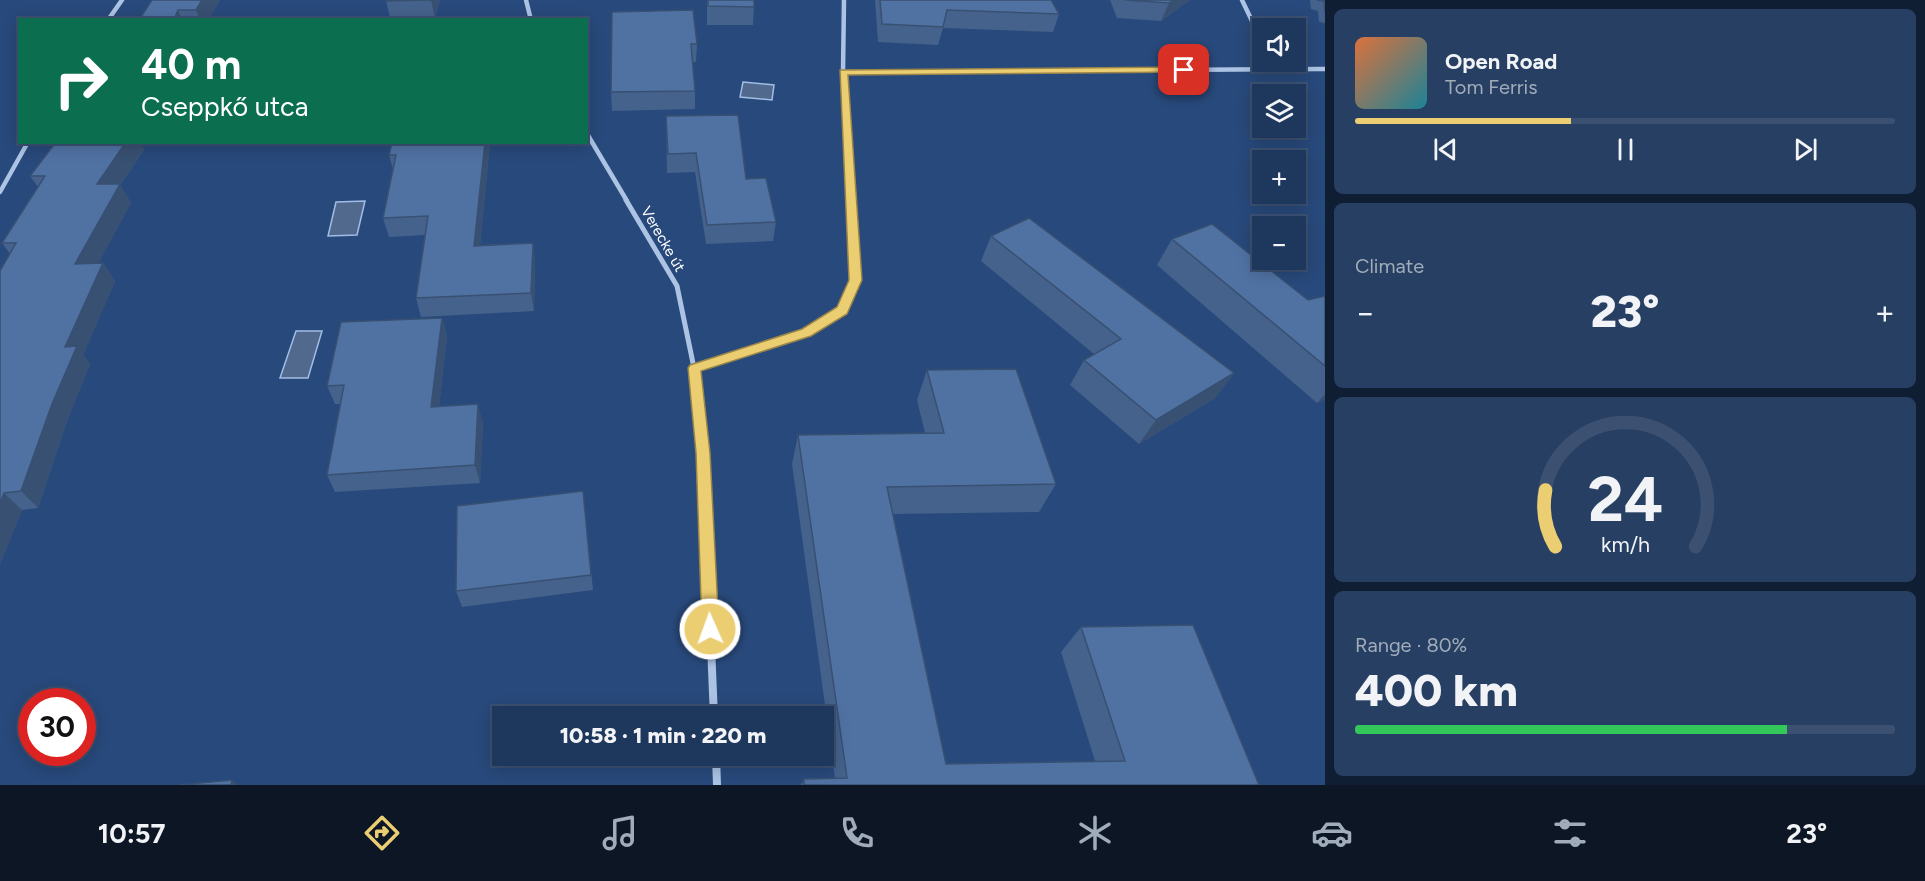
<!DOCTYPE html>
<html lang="en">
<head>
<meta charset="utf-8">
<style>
	:root { --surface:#1e375c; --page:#263f62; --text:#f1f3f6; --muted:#a1acbb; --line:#3c5172; --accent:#ebcd72 }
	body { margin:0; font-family:Figtree,sans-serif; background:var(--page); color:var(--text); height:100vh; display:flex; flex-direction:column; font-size:22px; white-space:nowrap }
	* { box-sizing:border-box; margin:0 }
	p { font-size:20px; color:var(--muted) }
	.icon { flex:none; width:33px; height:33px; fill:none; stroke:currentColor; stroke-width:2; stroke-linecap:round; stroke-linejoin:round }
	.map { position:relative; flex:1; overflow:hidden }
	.details { display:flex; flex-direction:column; gap:9px; padding:9px; background:#101e33; width:600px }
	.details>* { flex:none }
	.top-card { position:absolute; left:18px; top:18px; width:570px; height:126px; border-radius:0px; box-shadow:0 3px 15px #0003,0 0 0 2px var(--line); background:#0b6e4f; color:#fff; overflow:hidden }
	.buttons { position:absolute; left:1252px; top:18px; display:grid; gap:12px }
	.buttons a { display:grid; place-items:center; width:54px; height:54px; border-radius:0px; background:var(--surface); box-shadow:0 3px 15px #0003,0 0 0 2px var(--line); font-size:30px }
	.speed { position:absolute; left:18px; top:688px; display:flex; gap:12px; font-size:30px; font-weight:700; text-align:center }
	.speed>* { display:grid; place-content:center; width:78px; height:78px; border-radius:50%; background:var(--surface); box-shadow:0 3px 15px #0003,0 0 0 2px var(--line); line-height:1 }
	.speed .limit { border:9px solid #d22; background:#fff; color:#111 }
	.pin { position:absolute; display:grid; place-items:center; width:51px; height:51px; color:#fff; margin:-26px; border-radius:12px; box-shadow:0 3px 9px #0006 }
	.me { position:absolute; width:66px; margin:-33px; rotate:358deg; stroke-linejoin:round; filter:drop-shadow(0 0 4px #0008) }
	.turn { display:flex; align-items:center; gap:21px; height:126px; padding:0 24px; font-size:27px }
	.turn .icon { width:78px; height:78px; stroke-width:2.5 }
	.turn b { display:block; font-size:42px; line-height:51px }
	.big { font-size:45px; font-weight:800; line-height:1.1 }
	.details .widget { flex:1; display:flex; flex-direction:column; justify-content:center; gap:9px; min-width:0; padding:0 21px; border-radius:9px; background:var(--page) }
	.details .dial { align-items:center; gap:0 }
	.dial svg { height:156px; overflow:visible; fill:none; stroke:var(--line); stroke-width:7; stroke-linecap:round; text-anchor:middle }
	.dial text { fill:var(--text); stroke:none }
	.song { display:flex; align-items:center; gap:18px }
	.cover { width:72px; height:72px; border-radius:9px; background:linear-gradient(135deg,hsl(20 70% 55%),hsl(190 70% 35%)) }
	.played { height:6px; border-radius:3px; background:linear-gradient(90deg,var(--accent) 40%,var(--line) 40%) }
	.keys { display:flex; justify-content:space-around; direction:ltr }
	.heat { display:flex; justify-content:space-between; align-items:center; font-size:33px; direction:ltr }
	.charge { height:9px; border-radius:4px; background:linear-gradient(90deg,#34c759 80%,var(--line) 0) }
	.trip { position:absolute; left:492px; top:706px; width:342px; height:60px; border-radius:0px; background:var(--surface); box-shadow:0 3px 15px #0003,0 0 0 2px var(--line); font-weight:800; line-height:60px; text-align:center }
	.menu { display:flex; height:96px; justify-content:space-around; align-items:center; background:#0c1625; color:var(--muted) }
	.menu .icon { width:42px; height:42px }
	.menu .active { color:var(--accent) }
	.menu b { font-size:27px; color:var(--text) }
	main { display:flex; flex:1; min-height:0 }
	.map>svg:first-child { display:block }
	.water { fill:#52698e; stroke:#a0bde4; stroke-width:1.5 }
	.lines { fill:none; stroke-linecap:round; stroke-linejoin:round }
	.street-far2 { stroke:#acc3e4; stroke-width:4.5 }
	.street-far1 { stroke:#acc3e4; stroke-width:5 }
	.street { stroke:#acc3e4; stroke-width:8 }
	.wall { fill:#45628c }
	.shaded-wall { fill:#385072 }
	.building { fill:#5072a3; stroke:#385072; stroke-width:1.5 }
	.route { fill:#ebcd72; stroke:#99854a; stroke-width:1.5 }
	.labels { text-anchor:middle; stroke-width:6; stroke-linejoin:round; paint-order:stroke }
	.street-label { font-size:15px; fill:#fff; stroke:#28497b }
</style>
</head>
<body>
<main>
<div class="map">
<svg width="1325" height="785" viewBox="0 0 1325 785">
	<rect width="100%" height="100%" fill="#28497b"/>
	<g class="water">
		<polygon points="743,82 774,85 772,100 740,97"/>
		<polygon points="365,201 357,235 328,236 336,202"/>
		<polygon points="296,331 322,331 308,378 280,378"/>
	</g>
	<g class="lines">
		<g class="street-far2">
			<polyline points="526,0 531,20"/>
			<polyline points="844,0 843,72 851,201"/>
			<polyline points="1242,0 1263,44"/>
			<polyline points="108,20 122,0"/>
			<polyline points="843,72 1325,69"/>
			<polyline points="586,132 627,201"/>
			<polyline points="0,192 28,142"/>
		</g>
		<g class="street-far1">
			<polyline points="626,200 677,286 694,368"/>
			<polyline points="703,458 694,368 806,333 842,310 856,280 851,200"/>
		</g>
		<g class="street">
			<polyline points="703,456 714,717"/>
			<polyline points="716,756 717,785"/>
		</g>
	</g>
	<g class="wall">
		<polygon points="152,0 220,0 208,20 139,20"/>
		<polygon points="440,0 435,18 330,20 390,17 386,1"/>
		<polygon points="707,0 754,0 754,7 753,25 707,25"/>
		<polygon points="875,0 1051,0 1059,14 1053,32 943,28 938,45 878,42"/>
		<polygon points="1110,0 1190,0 1161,21 1117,18"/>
		<polygon points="1310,0 1325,0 1325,23 1319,22 1318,11 1311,9"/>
		<polygon points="612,12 697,44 696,62 693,62 695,91 695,109 612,111 611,92"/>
		<polygon points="666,116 746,179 776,222 773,241 706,244 695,172 667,173"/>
		<polygon points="56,142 140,142 144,150 120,185 131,203 98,263 103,263 115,281 83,355 90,364 67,421 38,508 22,510 0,564 10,254 2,243 38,187 30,176"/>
		<polygon points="392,142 490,142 480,245 533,243 535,262 534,311 421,317 416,298 425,235 389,237 383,218 393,169 389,155"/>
		<polygon points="991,236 1234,373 1215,398 1139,444 1070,385 1084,360 1094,354 981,261"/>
		<polygon points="1172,239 1308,300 1325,296 1325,399 1317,403 1157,265"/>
		<polygon points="442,318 447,336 439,407 483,422 480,483 335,492 327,475 340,404 335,404 327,386"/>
		<polygon points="927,370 1056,484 1039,512 893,514 946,764 1095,761 1061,652 1081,627 1259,785 801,785 804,779 835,778 792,464 798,435 925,433 917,400"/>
		<polygon points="585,508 593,590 462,607 456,591"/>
	</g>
	<g class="shaded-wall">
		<polygon points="202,0 220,0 208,20 200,20 196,10"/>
		<polygon points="431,0 440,0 435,18"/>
		<polygon points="1174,0 1190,0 1161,21 1169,3"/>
		<polygon points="178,10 182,20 174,20"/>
		<polygon points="126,142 140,142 144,150 120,185 131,203 88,283 75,264 97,184"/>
		<polygon points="485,142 490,142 478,264 474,246"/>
		<polygon points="533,243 535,262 534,311 531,293"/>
		<polygon points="103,263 115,281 83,355 90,364 67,421 38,508 21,491 65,347"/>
		<polygon points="442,318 447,336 437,425 431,407"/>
		<polygon points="1234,373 1215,398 1139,444 1156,420"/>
		<polygon points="1325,394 1325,399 1317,403"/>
		<polygon points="478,404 483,422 480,483 475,465"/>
		<polygon points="4,493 22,510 0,564 0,504"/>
		<polygon points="232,780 239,785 231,785"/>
	</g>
	<g class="building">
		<polygon points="152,0 202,0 196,10 178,10 174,20 139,20"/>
		<polygon points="386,0 431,0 386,1"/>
		<polygon points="708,0 754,0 754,7 708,6"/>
		<polygon points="880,0 1051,0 1059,14 947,10 943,27 882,24"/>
		<polygon points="1125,0 1174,0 1169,3"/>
		<polygon points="1317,0 1325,0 1325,13 1324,1"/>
		<polygon points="693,10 697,44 691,44 695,91 611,92 612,12"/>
		<polygon points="399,17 398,20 330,20"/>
		<polygon points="738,115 746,179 766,178 776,222 707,225 696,153 668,154 666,116"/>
		<polygon points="56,142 126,142 97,184 120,184 75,264 103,263 65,347 77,346 52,404 21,491 4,493 0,504 0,271 16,243 2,243 45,176 30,176"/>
		<polygon points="392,142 485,142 474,246 533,243 531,293 416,298 428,216 383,218 396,155 389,155"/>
		<polygon points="1029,218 1234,373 1156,420 1084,360 1121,339 991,236"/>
		<polygon points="1212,224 1308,300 1325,296 1325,366 1172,239"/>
		<polygon points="442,318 431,407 478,404 475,465 327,475 344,385 327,386 341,322"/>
		<polygon points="1016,369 1056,484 887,487 946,764 1125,761 1081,627 1193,625 1259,785 804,785 804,779 847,778 798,435 944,433 927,370"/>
		<polygon points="583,491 591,575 456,591 457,506"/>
		<polygon points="232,780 231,785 179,785"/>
	</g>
	<polygon class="route" points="1184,67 1189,70 1188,72 848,75 862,280 847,314 811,336 701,371 710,453 719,629 716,634 710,637 705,634 702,629 696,453 688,368 690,365 802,329 837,307 849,280 840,70"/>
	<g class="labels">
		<g class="street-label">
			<text transform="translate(663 239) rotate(60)" y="5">Verecke út</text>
		</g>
	</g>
</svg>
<div class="buttons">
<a><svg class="icon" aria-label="sound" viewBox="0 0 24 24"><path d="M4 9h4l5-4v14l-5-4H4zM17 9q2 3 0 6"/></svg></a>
<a><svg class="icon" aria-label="layers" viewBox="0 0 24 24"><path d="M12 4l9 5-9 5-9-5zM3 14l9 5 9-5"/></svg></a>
<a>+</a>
<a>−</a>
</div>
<div class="speed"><div class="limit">30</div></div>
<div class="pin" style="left:1184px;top:70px;background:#d93025"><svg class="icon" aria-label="arrive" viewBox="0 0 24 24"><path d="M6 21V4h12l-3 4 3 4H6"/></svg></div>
<svg class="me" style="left:710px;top:629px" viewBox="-20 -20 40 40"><circle r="17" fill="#ebcd72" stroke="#fff" stroke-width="3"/><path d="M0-11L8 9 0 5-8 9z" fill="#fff"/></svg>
<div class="trip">10:58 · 1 min · 220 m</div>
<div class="top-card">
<div class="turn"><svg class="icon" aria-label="right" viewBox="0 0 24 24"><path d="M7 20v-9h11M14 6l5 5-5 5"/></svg><div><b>40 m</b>Cseppkő utca</div></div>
</div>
</div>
<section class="details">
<div class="widget">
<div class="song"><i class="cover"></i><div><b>Open Road</b><p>Tom Ferris</p></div></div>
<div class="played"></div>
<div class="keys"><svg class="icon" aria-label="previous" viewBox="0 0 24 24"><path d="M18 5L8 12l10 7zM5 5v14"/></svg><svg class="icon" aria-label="pause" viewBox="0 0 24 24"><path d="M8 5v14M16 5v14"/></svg><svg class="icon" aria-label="next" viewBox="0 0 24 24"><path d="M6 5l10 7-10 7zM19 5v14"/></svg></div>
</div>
<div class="widget"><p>Climate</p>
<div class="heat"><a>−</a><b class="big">23°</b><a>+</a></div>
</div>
<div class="widget dial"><svg viewBox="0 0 100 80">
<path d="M14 69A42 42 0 1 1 86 69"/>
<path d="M14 69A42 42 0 0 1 9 40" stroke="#ebcd72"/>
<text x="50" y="56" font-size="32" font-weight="700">24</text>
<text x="50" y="72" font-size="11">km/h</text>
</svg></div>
<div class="widget"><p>Range · 80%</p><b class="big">400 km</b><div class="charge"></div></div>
</section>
</main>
<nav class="menu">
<b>10:57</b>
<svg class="icon active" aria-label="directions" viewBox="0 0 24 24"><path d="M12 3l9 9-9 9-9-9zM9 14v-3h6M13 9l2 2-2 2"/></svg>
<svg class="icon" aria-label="music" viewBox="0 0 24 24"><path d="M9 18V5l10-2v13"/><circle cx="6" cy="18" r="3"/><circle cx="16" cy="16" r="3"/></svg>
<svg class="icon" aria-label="phone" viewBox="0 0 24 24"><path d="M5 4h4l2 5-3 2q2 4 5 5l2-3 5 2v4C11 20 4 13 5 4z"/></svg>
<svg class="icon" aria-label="climate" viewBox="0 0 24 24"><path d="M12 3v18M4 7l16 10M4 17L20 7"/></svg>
<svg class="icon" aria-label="car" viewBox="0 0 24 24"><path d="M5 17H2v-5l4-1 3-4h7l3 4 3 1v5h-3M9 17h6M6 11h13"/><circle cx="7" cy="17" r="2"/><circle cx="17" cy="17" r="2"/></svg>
<svg class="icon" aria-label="filters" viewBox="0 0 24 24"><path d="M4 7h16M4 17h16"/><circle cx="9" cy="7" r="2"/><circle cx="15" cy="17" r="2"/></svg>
<b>23°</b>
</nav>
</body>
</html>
